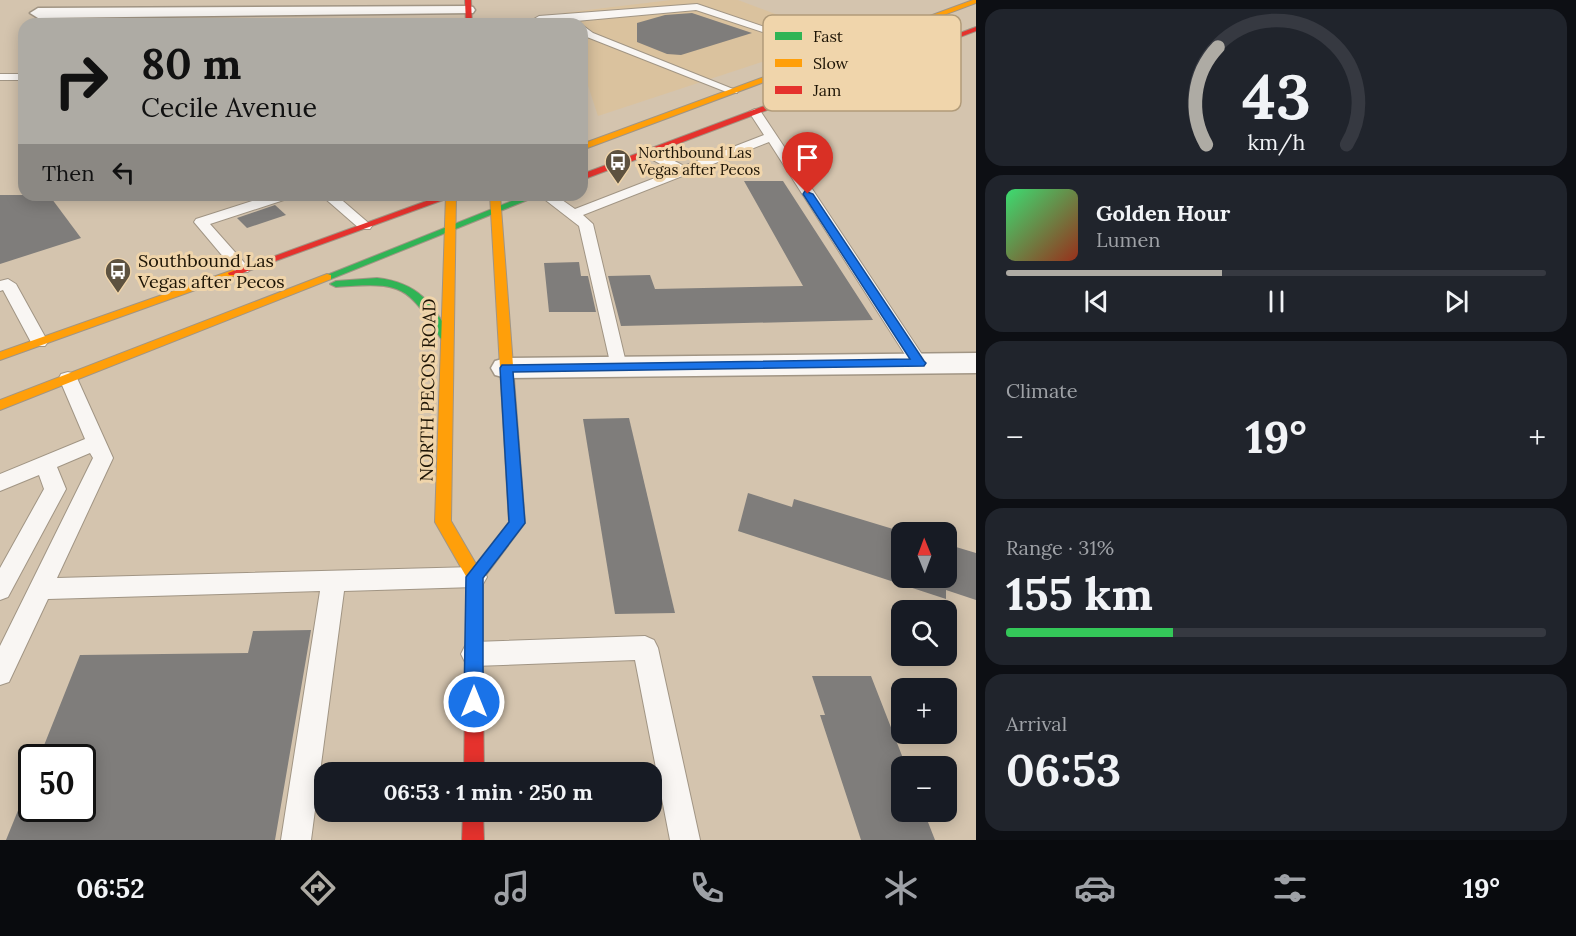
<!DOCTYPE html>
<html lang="en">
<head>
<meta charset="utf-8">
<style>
	:root { --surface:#171b24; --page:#20242c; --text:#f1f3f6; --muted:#9ea1a6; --line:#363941; --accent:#aeaba4 }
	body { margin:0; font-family:Lora,serif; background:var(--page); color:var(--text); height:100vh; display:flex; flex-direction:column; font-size:22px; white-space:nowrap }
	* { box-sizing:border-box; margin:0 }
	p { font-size:20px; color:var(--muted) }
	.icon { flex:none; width:33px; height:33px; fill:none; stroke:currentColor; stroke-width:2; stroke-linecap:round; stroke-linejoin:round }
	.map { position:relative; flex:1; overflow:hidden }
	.drawer { display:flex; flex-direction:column; gap:9px; padding:9px; background:#0d0f14; width:600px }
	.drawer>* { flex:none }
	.banner { position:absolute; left:18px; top:18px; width:570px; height:183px; border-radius:18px; box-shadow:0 3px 15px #0003; background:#aeaba4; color:#111; overflow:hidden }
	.needle { width:39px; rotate:359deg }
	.tools { position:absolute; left:891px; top:522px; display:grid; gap:12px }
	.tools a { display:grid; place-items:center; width:66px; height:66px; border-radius:12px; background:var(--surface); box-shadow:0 3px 15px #0003; font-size:30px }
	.speed { position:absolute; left:18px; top:744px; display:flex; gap:12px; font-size:30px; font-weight:700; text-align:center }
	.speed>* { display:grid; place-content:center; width:78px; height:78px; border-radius:50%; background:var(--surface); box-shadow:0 3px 15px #0003; line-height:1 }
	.speed .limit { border:3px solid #111; border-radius:9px; background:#fff; color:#111 }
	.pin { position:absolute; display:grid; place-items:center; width:51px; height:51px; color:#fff; margin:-62px -26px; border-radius:50% 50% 50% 0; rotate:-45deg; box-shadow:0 0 6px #0007 }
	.pin .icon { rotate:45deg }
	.me { position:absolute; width:66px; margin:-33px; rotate:0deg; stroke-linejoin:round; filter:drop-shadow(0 0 4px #0008) }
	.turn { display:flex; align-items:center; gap:21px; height:126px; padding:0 24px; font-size:27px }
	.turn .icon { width:78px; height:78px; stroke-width:2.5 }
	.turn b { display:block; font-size:42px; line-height:51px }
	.then { display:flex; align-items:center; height:57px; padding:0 24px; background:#0003; gap:12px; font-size:22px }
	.big { font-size:45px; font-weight:800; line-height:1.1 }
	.drawer .card { flex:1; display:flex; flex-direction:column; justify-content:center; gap:9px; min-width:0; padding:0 21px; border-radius:18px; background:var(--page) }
	.drawer .dial { align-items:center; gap:0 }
	.dial svg { height:156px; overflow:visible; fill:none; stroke:var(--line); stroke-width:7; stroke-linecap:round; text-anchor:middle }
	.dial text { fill:var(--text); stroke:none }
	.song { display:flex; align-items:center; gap:18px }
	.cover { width:72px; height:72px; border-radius:9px; background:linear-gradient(135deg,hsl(140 70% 55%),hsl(10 70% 35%)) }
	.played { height:6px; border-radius:3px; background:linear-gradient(90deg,var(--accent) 40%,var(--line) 40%) }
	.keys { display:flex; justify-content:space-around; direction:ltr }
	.heat { display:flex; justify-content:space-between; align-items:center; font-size:33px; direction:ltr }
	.charge { height:9px; border-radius:4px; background:linear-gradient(90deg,#34c759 31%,var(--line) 0) }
	.trip { position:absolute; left:314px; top:762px; width:348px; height:60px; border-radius:18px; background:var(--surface); box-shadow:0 3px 15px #0003; font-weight:800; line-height:60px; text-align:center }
	.dock { display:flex; height:96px; justify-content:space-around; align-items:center; background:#090b0e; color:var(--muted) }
	.dock .icon { width:42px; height:42px }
	.dock .selected { color:var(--accent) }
	.dock b { font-size:27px; color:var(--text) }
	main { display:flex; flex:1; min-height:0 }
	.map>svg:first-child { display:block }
	.built { fill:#dac29e }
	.building { fill:#7f7d7b }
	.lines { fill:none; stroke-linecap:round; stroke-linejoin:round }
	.lane-casing { stroke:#a19584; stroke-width:2 }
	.street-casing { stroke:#a19584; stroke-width:3 }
	.fast-casing { stroke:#a19584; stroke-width:2 }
	.slow-casing { stroke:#a19584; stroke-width:2 }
	.jam-casing { stroke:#a19584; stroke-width:2 }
	.lane { fill:#f9f6f3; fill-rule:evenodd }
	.street { fill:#f9f6f3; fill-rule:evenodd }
	.fast { fill:#30b455; fill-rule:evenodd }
	.slow { fill:#ff9f0a; fill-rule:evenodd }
	.jam { fill:#e5322d; fill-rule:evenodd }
	.route { fill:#1a73e8; stroke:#114b97; stroke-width:1.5 }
	.labels { text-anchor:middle; stroke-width:6; stroke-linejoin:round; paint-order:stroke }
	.far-poi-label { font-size:15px; fill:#1d1405; stroke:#f0d5ab; text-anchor:start }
	.poi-label { font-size:18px; fill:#1d1405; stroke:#f0d5ab; text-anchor:start }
	.street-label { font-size:18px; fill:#1d1405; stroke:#f0d5ab }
	.key { fill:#f0d5ab; stroke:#b19b79; stroke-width:1.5 }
	.key-label { font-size:16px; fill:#1d1405 }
</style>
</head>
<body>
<main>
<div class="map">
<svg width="976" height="840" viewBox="0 0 976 840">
	<rect width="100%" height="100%" fill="#d4c4ae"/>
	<polygon class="built" points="671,0 738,0 837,37 598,116 582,67 582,24 567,24 563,13"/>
	<g class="building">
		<polygon points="692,13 752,33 681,55 667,54 637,42 637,23 665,15"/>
		<polygon points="744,181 783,181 873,320 621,326 608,276 650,275 655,289 803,286"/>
		<polygon points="0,195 49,195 81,238 0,264"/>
		<polygon points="275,205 286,215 247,228 237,218"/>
		<polygon points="579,262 581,276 588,276 596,312 549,312 544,263"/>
		<polygon points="629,418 675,613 615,614 583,419"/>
		<polygon points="748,493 792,507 794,499 903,532 902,578 946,578 946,544 976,553 976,600 946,590 946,599 738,531"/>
		<polygon points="311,630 275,840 6,840 19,808 82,808 82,758 39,758 80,655 248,653 253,631"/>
		<polygon points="812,676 871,676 906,766 902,766 902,812 924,812 935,840 861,840 820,715 825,715"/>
	</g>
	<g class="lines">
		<g class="lane-casing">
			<g id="lane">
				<polygon points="697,4 841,53 832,55 696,10 576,21 539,22 534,19 539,16"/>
				<polygon points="582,25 593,33 738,91 737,93 729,93 587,37 582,33"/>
				<rect x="0" y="74" width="24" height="6"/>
				<polygon points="755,109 761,112 925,359 928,363 925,367 913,367 769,142 583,215 593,224 627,367 624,371 612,371 579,226 539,195 555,195 575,209 673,171 644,155 642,152 644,149 652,149 684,166 764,135 749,112"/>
				<polygon points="271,195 292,195 290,198 210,224 250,269 248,272 236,272 194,222 196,219"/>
				<polygon points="321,195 336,195 372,226 370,229 360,229"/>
				<polygon points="8,279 16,284 48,342 45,346 33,346 3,290 0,291 0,281"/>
				<polygon points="68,372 75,374 77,378 113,458 57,578 475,567 483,570 487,577 483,584 475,587 344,591 311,840 281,840 320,591 48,599 9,682 0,685 0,646 93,458 90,453 57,467 66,489 8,597 0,600 0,568 44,489 39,475 0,491 0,474 85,439 59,378 61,374"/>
				<polygon points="645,636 654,640 658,648 700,840 670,840 635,660 474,666 465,662 461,654 465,646 474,642"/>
			</g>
		</g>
		<g class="street-casing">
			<g id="street">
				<polygon points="468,6 473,7 475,10 473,13 38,18 30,13 38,8"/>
				<polygon points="976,353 976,373 506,378 495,375 491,368 495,361 506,358"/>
			</g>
		</g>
		<g class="fast-casing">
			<g id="fast">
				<polygon points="527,195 540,195 331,279 323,279 322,277"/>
				<path d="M377,278C420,283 432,304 453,339L451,342H443C407,285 404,282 336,287L330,284L336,281Z"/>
			</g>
		</g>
		<g class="slow-casing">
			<g id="slow">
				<polygon points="973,0 976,0 976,3 582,150 582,144"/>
				<polygon points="446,195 456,195 451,521 476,564 509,522 490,195 500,195 525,523 483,579 483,692 481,698 474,701 467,698 465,692 467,578 435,522"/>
				<polygon points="233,270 238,273 237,275 0,360 0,352"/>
				<polygon points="327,274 331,275 331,279 0,410 0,400"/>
			</g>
		</g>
		<g class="jam-casing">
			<g id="jam">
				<polygon points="465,0 471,0 472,24 466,24"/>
				<polygon points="976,27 976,31 582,180 582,174"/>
				<polygon points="443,195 457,195 237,275 229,275 228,273"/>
				<polygon points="474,683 481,686 483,692 484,772 464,772 465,692 467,686"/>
				<polygon points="463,812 483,812 484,840 462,840"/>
			</g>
		</g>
		<use href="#lane" class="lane"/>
		<use href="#street" class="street"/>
		<use href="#fast" class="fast"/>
		<use href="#slow" class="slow"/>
		<use href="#jam" class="jam"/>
	</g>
	<polygon class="route" points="805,191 813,194 924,361 926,363 924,366 513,372 525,523 483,578 483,702 480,708 474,711 467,708 464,702 466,577 509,522 500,368 502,365 910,359 803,194"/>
	<defs>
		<g id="bus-pin" transform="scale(1.35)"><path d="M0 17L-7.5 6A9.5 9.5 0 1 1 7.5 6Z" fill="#5d5240" stroke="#f0d5ab"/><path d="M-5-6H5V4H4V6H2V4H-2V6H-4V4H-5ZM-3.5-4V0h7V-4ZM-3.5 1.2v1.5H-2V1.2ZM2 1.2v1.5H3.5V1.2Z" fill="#fff"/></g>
	</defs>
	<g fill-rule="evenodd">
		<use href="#bus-pin" x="618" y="162"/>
		<use href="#bus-pin" x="118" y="271"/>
	</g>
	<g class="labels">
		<g class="far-poi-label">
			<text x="638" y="158">Northbound Las<tspan x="638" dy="17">Vegas after Pecos</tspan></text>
		</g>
		<g class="poi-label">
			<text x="138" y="267">Southbound Las<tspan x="138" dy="21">Vegas after Pecos</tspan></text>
		</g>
		<g class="street-label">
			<text transform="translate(428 390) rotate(-89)" y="6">NORTH PECOS ROAD</text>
		</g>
	</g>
	<rect x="763" y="15" width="198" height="96" rx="9" class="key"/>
	<rect x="775" y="32" width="27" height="8" fill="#30b455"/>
	<rect x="775" y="59" width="27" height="8" fill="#ff9f0a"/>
	<rect x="775" y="86" width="27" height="8" fill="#e5322d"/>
	<g class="key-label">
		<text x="813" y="42">Fast</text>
		<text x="813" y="69">Slow</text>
		<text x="813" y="96">Jam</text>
	</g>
</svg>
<div class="tools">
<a><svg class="needle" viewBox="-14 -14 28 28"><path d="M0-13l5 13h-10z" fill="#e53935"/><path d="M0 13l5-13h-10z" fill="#9ea1a6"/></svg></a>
<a><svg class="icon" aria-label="search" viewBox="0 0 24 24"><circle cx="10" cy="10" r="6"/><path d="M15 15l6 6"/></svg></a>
<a>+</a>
<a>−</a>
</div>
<div class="speed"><div class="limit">50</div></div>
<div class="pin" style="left:808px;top:194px;background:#d93025"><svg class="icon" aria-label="arrive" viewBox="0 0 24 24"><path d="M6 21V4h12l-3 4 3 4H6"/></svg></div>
<svg class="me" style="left:474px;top:702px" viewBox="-20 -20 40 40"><circle r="17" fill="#1a73e8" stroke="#fff" stroke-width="3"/><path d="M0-11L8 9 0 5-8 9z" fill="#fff"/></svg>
<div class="trip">06:53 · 1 min · 250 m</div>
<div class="banner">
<div class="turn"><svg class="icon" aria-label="right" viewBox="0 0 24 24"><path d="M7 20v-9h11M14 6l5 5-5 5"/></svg><div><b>80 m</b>Cecile Avenue</div></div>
<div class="then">Then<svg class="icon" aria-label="left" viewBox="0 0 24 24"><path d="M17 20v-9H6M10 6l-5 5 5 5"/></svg></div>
</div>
</div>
<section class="drawer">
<div class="card dial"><svg viewBox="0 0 100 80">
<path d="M14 69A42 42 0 1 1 86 69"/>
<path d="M14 69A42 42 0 0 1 20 19" stroke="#aeaba4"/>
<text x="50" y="56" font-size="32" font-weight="700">43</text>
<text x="50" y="72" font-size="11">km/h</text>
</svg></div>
<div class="card">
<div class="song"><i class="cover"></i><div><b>Golden Hour</b><p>Lumen</p></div></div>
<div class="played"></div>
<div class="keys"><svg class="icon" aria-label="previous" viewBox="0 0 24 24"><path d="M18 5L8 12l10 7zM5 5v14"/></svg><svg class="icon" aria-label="pause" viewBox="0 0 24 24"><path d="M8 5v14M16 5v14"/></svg><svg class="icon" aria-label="next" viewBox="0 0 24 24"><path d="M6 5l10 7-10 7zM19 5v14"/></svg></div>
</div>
<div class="card"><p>Climate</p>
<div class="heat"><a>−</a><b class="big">19°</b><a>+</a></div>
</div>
<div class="card"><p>Range · 31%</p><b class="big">155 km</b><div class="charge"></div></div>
<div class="card"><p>Arrival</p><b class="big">06:53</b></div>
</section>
</main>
<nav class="dock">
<b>06:52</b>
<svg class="icon selected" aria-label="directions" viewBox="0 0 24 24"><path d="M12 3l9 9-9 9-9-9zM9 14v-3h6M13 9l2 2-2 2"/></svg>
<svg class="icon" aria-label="music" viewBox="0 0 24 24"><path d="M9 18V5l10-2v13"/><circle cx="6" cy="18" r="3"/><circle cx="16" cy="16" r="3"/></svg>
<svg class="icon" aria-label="phone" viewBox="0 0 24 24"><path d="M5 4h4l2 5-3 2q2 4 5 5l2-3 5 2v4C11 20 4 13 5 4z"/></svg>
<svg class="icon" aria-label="climate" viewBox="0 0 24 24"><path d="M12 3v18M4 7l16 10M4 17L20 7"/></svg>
<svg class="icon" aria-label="car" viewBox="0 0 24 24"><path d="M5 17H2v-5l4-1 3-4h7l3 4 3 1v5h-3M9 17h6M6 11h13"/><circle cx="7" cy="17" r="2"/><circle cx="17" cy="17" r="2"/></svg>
<svg class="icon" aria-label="filters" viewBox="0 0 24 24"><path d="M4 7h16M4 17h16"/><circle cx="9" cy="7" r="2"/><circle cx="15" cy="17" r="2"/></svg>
<b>19°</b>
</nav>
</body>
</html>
